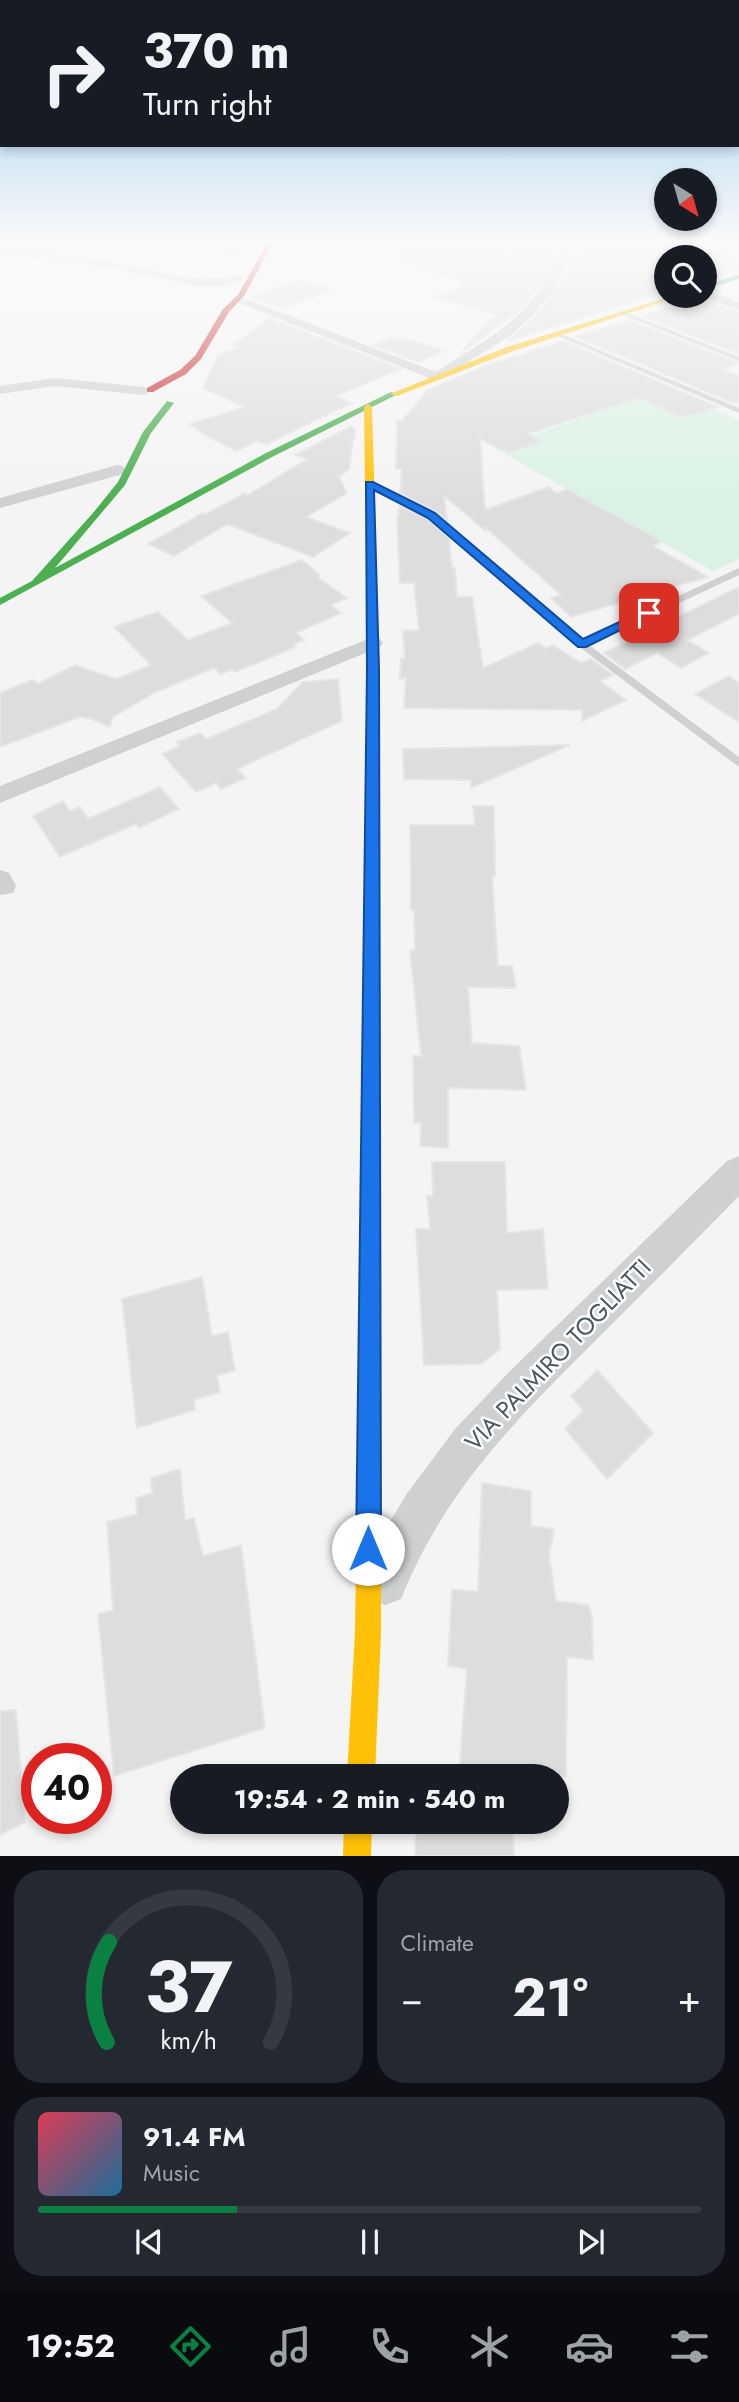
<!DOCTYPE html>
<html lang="en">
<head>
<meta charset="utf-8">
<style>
	:root { --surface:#171b24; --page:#242831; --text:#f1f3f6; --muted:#9ea1a6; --line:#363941; --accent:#0b8043 }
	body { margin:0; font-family:Jost,sans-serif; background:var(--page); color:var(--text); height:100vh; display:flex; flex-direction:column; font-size:26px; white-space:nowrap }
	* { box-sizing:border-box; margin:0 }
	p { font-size:23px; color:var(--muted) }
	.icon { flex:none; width:38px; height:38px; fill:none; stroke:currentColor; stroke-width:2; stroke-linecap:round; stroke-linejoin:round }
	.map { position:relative; height:1856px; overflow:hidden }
	.side { display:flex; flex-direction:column; gap:14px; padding:14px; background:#0d0f14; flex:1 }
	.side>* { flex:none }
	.top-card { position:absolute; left:0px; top:0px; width:740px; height:147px; box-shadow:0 4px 10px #0003; background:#171b24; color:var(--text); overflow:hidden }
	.needle { width:46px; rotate:143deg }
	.fabs { position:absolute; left:654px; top:168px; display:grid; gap:14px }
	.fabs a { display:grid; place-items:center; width:63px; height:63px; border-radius:50%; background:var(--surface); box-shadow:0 4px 10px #0003; font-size:35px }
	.speed { position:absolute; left:21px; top:1743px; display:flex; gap:14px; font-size:35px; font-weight:700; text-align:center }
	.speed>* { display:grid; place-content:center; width:91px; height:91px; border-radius:50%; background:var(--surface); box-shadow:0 4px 10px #0003; line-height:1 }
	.speed .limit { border:10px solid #d22; background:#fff; color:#111 }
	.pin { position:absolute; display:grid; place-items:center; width:60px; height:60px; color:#fff; margin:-30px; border-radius:14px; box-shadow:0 4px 10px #0006 }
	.me { position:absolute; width:77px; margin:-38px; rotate:0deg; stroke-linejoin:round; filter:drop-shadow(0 0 5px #0008) }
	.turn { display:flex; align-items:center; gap:24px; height:147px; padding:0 28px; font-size:32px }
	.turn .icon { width:91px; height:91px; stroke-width:2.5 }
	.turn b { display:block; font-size:49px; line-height:60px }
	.big { font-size:52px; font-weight:700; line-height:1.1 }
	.side .card { flex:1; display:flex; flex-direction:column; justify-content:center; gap:10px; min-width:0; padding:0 24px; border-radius:28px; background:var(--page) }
	.side .dial { align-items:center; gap:0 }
	.dial svg { height:182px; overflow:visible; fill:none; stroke:var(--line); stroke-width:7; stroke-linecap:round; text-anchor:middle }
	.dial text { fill:var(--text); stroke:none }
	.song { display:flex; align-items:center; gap:21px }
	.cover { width:84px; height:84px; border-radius:10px; background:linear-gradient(135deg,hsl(350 70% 55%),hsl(200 70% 35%)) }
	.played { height:7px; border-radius:4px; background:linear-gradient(90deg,var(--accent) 30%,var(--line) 30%) }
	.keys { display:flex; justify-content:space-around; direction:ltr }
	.heat { display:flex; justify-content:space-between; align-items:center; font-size:38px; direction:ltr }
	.side .tiles { flex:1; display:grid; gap:14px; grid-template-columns:1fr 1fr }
	.card:last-child { grid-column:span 2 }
	.trip { position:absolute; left:170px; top:1764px; width:399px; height:70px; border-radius:35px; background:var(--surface); box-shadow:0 4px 10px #0003; font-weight:700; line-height:70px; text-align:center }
	.dock { display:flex; height:112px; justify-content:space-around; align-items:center; background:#090b0e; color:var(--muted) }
	.dock .icon { width:49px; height:49px }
	.dock .current { color:var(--accent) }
	.dock b { font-size:32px; color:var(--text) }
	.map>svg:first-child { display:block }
	.green { fill:#d9f2e3 }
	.building { fill:#ddddde; stroke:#e5e6e7; stroke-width:2 }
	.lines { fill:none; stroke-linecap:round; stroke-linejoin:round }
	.lane { fill:#ced0d2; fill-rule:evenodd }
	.street { fill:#ced0d2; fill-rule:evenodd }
	.fast { fill:#4caf50; fill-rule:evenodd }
	.slow { fill:#ffc107; fill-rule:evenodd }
	.jam { fill:#c62828; fill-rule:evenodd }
	.route { fill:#1a73e8; stroke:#114b97; stroke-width:2 }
	.labels { text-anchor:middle; stroke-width:5; stroke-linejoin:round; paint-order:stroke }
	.near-street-label { font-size:24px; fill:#4a5661; stroke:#fff }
</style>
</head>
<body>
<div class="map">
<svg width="739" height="1856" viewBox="0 0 739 1856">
	<rect width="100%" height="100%" fill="#f4f4f4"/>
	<polygon class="green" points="668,389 739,420 739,559 713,571 494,448"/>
	<g class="building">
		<polygon points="364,243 569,243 538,289 516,313 460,354 489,319 500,315 432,297 467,285"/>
		<polygon points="586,243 677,243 708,252 719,249 739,256 739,270 705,279 705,257 667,257 667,291 507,341 537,315"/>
		<polygon points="298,279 334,288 284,309 251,298"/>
		<polygon points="688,296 699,296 700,299 739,312 739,354 642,316 685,303"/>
		<polygon points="269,318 401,369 336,396 352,403 267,444 257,441 237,451 212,439 189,424 245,407 203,388 218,355 240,347 232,344 246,338 244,337"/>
		<polygon points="629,320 739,363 723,370 739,376 739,401 733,403 576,337"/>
		<polygon points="391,337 400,340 405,338 445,351 418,362 373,345"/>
		<polygon points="563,341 718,407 683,418 640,398 527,434 542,442 508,453 480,439 485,510 548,487 557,493 567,489 662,541 653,546 708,577 571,617 551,598 561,595 486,528 486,531 444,496 447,520 435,511 400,493 402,469 396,469 397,421 402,421 428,390 485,366"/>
		<polygon points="351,426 355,428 355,438 353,440 349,469 339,477 347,493 306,517 350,533 313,557 227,524 174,556 148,544 203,513 206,514 245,493 248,495 307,459 295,455"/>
		<polygon points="400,506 427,519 449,538 452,568 455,568 457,597 472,597 483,668 538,643 546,648 553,645 581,663 591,659 613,675 600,681 626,700 582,721 582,710 404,708 406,678 400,679 401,658 405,658 403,631 419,630 414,583 400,583 397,520"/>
		<polygon points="302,560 320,575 317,577 347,598 331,605 341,613 296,633 304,640 294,644 296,647 235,672 232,669 221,674 214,668 154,693 113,717 110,727 92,719 80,717 0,747 0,693 32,680 38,684 75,665 116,679 151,665 114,627 158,612 188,640 232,623 201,596"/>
		<polygon points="739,587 739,614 687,640 709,653 681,668 657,653 625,669 604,653"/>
		<polygon points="729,676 739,683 739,722 695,694"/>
		<polygon points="338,679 342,721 237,769 246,778 221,789 216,783 196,792 162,754 180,746 177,742 200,733 206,739 277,709 303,682"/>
		<polygon points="570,745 471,788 471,780 404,779 403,749"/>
		<polygon points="160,787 179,809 139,828 136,824 60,857 33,816 63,801 70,811 80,807 88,819"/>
		<polygon points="473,806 494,806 495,876 492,876 498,966 512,966 516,988 468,987 472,1043 519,1046 526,1090 448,1088 448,1148 420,1146 421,1123 414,1123 413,1056 421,1056 410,951 415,950 414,910 411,910 410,825 475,825"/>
		<polygon points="432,1162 505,1162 507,1233 543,1229 548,1289 497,1290 500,1349 481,1364 424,1365 416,1229 430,1229 427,1196 433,1196"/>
		<polygon points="202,1277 212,1336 228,1332 235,1370 217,1376 220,1392 194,1400 195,1410 137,1428 122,1299"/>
		<polygon points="597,1370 653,1433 607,1479 565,1429 583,1411 571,1396"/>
		<polygon points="180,1469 185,1520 194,1518 203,1556 241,1545 265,1728 114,1776 98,1614 113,1610 107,1522 137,1514 136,1498 152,1493 151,1478"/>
		<polygon points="482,1483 531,1491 531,1526 554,1529 549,1555 556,1601 588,1605 592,1615 593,1660 567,1657 566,1776 459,1776 467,1669 448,1666 452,1589 478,1592"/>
		<polygon points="16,1710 25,1822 0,1835 0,1711"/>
		<polygon points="416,1830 513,1833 514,1856 415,1856"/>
	</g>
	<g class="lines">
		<g class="lane">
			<polygon points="205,243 212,243 230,253 240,243 246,243 235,255 255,257 229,257"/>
			<polygon points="622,311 739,357 739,361 620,314"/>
			<polygon points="555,333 559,333 739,408 739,413 555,335"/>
			<polygon points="366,482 372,482 434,513 583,640 739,568 739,575 589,645 739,757 739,767 578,646 428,517 366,486"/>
		</g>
		<g class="street">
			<path d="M572,243H583L564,267L551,293L535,313L510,336L437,381L231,300L237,296L241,297L436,372C467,351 503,333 528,305C545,286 556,263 572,243Z"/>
			<polygon points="710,243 726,243 739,247 739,254"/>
			<path d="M0,246C39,252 78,256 117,263C158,270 196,286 238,275L244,279L225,286H195L117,269L0,252Z"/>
			<polygon points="705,290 739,302 739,310 701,297 705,296"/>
			<polygon points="55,378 144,387 151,391 144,395 55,386 0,394 0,386"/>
			<polygon points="117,465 123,466 125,470 123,474 0,508 0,498"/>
			<polygon points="373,637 380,639 383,643 380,647 0,803 0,786"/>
			<polygon points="0,870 9,873 16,886 13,893 0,895"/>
			<path d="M739,1156V1196C692,1244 645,1291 597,1339C514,1422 446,1488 401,1599L385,1605L369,1599L363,1583L385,1530L406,1495L455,1429L512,1369L727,1161Z"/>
		</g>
		<g class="fast">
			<polygon points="739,275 739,279 705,289 705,285"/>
			<polygon points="391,392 398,394 272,457 0,605 0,598 32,581 93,513 118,482 143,432 167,401 174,403 151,433 125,485 55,568 266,453"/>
			<polygon points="372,893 380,899 380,1303 377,1310 370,1313 363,1310 360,1303 364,899"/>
		</g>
		<g class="slow">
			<polygon points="672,296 681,296 513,351 397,396 390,394 507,347"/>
			<polygon points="368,404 372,407 379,643 380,899 372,905 364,899 367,643 364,407"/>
			<polygon points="370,1293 377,1296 380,1303 381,1632 375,1776 347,1776 355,1632 360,1303 363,1296"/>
			<polygon points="344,1822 372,1822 371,1856 343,1856"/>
		</g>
		<polygon class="jam" points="267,243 273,243 244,296 229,312 201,359 186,374 153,392 147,392 147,388 180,370 195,356 223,309 238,295"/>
	</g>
	<linearGradient id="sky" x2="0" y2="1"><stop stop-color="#91c6eb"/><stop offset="0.48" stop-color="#fafafa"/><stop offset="1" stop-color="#fafafa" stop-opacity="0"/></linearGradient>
	<rect width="739" height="503" fill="url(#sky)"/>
	<polygon class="route" points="366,482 373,482 435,513 583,639 645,610 655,613 586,647 578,647 428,518 374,490 379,670 381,1549 377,1558 368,1562 359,1558 356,1549 367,670"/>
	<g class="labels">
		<g class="near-street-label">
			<text transform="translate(558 1355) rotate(-46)" y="8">VIA PALMIRO TOGLIATTI</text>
		</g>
	</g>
</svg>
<div class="fabs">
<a><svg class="needle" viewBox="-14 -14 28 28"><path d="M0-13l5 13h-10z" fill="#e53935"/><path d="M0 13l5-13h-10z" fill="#9ea1a6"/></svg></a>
<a><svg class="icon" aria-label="search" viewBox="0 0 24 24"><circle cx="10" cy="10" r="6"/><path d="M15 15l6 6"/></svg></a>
</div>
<div class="speed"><div class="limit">40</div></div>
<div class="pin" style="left:649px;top:613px;background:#d93025"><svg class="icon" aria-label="arrive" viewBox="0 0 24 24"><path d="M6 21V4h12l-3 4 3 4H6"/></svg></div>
<svg class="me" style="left:368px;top:1549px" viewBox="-20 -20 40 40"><circle r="19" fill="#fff"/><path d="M0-13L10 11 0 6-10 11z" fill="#1a73e8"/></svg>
<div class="trip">19:54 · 2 min · 540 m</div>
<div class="top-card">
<div class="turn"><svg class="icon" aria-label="right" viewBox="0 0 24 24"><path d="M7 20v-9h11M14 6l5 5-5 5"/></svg><div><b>370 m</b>Turn right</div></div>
</div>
</div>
<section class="side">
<div class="tiles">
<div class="card dial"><svg viewBox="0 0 100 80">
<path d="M14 69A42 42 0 1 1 86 69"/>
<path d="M14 69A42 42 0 0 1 15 25" stroke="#0b8043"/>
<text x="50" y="56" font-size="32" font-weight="700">37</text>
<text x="50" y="72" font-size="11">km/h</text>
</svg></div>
<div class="card"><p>Climate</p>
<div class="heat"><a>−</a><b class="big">21°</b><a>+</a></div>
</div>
<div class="card">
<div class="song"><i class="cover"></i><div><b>91.4 FM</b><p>Music</p></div></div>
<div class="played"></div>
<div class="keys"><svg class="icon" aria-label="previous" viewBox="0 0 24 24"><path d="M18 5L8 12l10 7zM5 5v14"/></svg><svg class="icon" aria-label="pause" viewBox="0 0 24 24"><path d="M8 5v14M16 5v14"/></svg><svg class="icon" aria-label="next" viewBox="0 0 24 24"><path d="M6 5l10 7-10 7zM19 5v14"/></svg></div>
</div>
</div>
</section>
<nav class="dock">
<b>19:52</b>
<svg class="icon current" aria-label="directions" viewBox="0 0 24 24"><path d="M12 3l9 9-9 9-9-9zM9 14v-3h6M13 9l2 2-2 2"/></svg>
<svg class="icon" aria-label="music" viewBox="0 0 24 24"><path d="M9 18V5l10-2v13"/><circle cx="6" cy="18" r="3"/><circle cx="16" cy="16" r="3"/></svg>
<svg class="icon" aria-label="phone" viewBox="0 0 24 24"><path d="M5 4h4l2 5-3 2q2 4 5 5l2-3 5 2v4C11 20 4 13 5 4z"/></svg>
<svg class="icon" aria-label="climate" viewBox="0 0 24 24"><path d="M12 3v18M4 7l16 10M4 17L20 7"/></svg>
<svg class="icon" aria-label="car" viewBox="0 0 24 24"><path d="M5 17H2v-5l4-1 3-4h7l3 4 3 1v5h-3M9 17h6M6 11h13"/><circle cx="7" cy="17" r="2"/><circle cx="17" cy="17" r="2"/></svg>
<svg class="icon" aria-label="filters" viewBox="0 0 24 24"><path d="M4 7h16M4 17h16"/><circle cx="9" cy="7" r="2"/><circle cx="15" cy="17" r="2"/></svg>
</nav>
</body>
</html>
